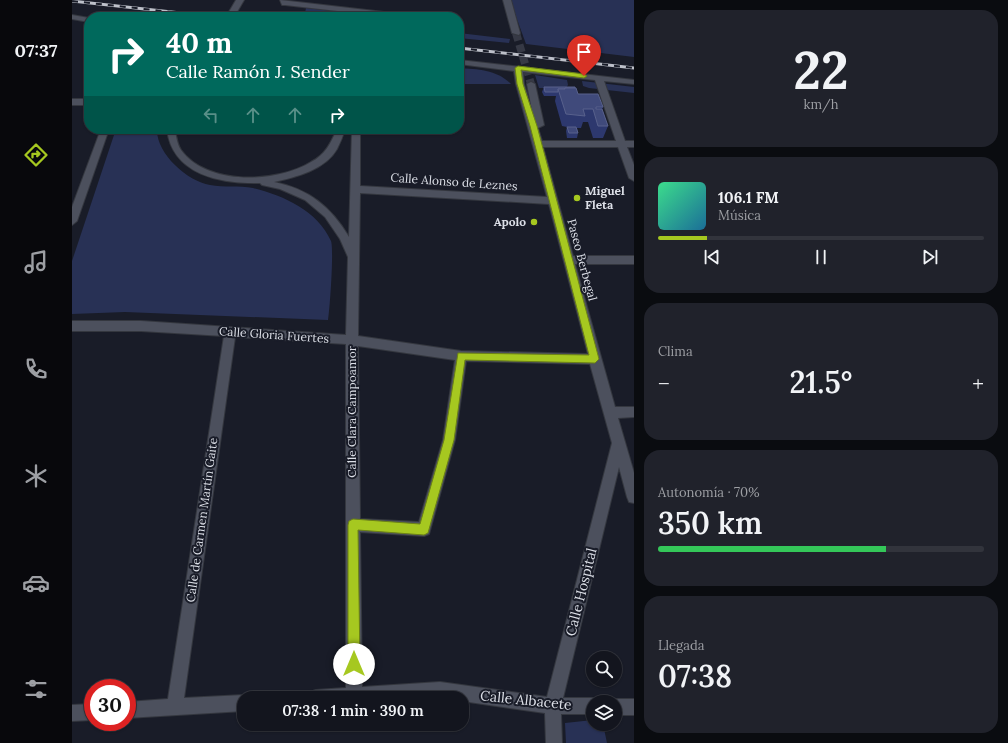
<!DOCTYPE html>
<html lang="es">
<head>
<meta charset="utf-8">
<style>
	:root { --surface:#13151e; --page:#20222b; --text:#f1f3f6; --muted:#9d9fa4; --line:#32343c; --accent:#a6c820 }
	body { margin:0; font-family:Lora,serif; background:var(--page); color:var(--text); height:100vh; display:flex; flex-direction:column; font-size:15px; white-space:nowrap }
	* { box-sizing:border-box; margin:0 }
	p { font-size:13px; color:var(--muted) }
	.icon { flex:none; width:22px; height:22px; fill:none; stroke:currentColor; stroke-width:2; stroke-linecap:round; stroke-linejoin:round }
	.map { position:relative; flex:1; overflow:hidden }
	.drawer { display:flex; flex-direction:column; gap:10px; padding:10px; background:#0a0c10; width:374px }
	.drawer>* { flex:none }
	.hud { position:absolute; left:12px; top:12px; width:380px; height:122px; border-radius:16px; box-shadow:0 1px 3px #0004,0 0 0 1px var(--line); background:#00695c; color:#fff; overflow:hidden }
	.controls { position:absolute; left:514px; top:651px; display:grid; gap:8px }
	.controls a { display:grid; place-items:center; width:36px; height:36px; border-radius:50%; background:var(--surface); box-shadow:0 1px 3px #0004,0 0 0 1px var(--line); font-size:20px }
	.speed { position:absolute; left:12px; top:679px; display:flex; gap:8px; font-size:20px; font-weight:700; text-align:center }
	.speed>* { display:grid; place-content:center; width:52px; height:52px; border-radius:50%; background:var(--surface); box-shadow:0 1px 3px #0004,0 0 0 1px var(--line); line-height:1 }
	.speed .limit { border:6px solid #d22; background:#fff; color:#111 }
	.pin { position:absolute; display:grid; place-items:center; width:34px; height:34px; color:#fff; margin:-41px -17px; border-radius:50% 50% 50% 0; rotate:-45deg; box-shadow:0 0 4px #0007 }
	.pin .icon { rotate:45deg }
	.me { position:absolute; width:44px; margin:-22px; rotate:0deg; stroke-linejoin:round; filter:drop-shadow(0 0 3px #0008) }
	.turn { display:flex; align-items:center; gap:14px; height:84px; padding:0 16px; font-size:18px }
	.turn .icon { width:52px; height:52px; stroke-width:2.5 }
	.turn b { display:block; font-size:28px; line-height:34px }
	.lanes { display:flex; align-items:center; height:38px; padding:0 16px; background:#0003; justify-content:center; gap:20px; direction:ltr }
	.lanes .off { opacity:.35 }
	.big { font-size:30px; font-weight:600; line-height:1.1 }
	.drawer .tile { flex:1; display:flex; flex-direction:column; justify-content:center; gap:6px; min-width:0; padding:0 14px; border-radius:16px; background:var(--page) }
	.drawer .dial { align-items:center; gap:0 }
	.dial b { font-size:52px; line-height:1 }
	.song { display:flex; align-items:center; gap:12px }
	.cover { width:48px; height:48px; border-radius:6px; background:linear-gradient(135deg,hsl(150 70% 55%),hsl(200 70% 35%)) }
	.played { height:4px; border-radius:2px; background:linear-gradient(90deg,var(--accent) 15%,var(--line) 15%) }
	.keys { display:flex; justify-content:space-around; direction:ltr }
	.heat { display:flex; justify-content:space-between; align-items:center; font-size:22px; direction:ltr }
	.charge { height:6px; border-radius:3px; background:linear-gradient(90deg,#34c759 70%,var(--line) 0) }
	.trip { position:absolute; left:165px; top:691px; width:232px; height:40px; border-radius:16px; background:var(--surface); box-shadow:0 1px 3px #0004,0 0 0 1px var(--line); font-weight:600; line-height:40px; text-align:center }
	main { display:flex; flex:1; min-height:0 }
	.tab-bar { display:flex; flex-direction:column; width:72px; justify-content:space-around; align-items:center; background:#08080c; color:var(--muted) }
	.tab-bar .icon { width:28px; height:28px }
	.tab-bar .active { color:var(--accent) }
	.tab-bar b { font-size:18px; color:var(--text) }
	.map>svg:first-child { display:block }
	.green { fill:#283155 }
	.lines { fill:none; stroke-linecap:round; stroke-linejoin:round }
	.minor-tunnel { stroke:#363945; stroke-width:8; stroke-dasharray:8 4; stroke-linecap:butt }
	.minor-casing { stroke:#34373f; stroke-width:2 }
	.minor { fill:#4c505d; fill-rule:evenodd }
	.rail-casing { stroke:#bec1ca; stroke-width:3 }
	.rail { stroke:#191c28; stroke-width:2; stroke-dasharray:6; stroke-linecap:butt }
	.wall { fill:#2d386e }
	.building { fill:#404a7b; stroke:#58618c }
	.route { fill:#a6c820; stroke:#6c8215 }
	.poi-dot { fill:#a6c820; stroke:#191c28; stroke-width:1.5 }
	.labels { text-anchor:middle; stroke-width:4; stroke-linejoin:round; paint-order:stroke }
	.street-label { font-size:12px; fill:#dcdfe7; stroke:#191c28 }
	.poi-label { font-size:12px; font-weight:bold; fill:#dcdfe7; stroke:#191c28; text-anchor:start }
	.near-street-label { font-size:14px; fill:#dcdfe7; stroke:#191c28 }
</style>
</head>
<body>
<main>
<nav class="tab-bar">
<b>07:37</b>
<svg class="icon active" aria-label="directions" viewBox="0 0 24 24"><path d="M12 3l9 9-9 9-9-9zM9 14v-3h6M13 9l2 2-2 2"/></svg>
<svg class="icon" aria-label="music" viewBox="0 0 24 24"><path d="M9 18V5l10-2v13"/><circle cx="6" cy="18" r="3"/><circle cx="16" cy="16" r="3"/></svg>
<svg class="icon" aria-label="phone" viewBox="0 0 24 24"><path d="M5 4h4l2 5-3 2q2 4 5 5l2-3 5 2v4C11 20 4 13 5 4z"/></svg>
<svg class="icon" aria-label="climate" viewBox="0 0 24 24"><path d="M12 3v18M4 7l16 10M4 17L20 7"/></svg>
<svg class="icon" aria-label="car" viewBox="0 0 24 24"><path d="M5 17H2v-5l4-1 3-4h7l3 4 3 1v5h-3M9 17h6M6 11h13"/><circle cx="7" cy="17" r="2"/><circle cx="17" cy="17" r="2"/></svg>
<svg class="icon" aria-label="filters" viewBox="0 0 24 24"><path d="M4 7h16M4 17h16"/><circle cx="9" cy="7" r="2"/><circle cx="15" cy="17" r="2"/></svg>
</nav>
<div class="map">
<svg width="562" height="743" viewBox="0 0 562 743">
	<rect width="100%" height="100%" fill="#191c28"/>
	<g class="green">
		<polygon points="438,0 562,0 562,57 454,44"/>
		<polygon points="234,8 297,15 296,17 272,17 233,13"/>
		<polygon points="387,33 438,39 437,43 387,38"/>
		<path d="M387,68C406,69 425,70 439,84H387Z"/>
		<polygon points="463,75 495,80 496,85 494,88 467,88"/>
		<polygon points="510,81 562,87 562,93 517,88 511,86"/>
		<path d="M44,129H85C84,153 115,181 138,185C152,188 167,185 181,188C212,196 245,210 259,241C262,249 258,308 256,320L53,312L0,314V261Z"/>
		<polygon points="521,720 521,724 531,724 535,743 494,743 493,723"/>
	</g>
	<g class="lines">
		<polyline class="minor-tunnel" points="444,33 459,84"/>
		<g class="minor-casing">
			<g id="minor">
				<polygon points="164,0 172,0 162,17 154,17"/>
				<polygon points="208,0 338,15 342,17 318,17 213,5 210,5"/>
				<polygon points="431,0 439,0 448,33 447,35 440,33"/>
				<polygon points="0,15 17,18 17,22 0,19"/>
				<path d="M387,60L562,80V84L532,81L553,141H562V147H555L562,165V181L557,178L546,147H471L501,256H562V264H503L543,407H562V417L546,418L562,473V503L557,502L555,497L547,467L491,698H521L527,702H521V714H489L490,743H474L473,713L390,701V698H236L238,692L244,690L274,688V344L163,337L112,698L172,695L178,698H172V711L55,718V702L96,699L152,336L69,331H0V321H69L274,335L276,257L268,239L253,217L233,200L208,189L190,185L188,183C149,184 100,175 95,129H103C104,136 105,144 109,150C135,186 205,183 239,162C253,155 259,143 265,129H273C271,136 268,143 265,149C253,170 224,177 202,182C237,189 259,207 277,237L280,129H288V186L475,197L444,84L442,71L387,64ZM451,72L523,80L544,141H470L466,128L472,125L463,84L459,82L455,84L460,110L452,84ZM288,193L477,204L516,354L389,351L286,336ZM286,346L383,360L371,440L347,522L288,519ZM394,361L518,364L540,443L475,697L368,682L290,687L288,532L352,536L357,534L383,440Z"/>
				<rect x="0" y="99" width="17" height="6"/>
				<polygon points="29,129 37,129 5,221 0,225 0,207"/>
				<polygon points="543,699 562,699 562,715 543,715 543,702 537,702"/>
				<polygon points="21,704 21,720 0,721 0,705"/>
			</g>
		</g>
		<use href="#minor" class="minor"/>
		<g class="rail-casing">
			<g id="rail">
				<polyline points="0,1 145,17"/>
				<polyline points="387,48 562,68"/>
			</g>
		</g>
		<use href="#rail" class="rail"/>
	</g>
	<polygon class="wall" points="472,87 503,87 506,94 531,107 530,110 536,126 531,138 521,138 516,122 511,122 509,128 505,128 506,133 505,138 495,138 494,131 495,127 490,126 483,101 484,96 472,96 470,92"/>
	<g class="building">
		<polygon points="472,87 503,87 503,88 493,88 492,89 486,89 486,92 473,92"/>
		<polygon points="493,88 504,88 506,94 526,94 531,107 524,107 524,109 530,109 536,126 526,126 521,109 511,109 513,116 494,114 486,89 493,89"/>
		<polygon points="495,127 504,127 506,133 497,133"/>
	</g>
	<polygon class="route" points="446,66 512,74 515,76 512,78 449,70 451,84 465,126 527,359 523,363 393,360 382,440 356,533 352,535 286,530 288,664 286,669 282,670 278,669 276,664 276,525 277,521 281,519 348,524 372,440 386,353 517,355 458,126 445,84 443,68"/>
	<g class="poi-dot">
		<circle cx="505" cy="198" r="4"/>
		<circle cx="462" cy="222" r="4"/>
	</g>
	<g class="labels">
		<g class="street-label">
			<text transform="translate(382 182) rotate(4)" y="4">Calle Alonso de Leznes</text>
			<text transform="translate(510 260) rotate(75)" y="4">Paseo Berbegal</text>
			<text transform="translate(202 335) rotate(4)" y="4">Calle Gloria Fuertes</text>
			<text transform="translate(280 412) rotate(-90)" y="4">Calle Clara Campoamor</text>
			<text transform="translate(130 520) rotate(-82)" y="4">Calle de Carmen Martín Gaite</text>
		</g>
		<g class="poi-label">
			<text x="513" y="195">Miguel<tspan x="513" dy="14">Fleta</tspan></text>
			<text x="454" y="226" text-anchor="end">Apolo</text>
		</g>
		<g class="near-street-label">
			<text transform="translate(509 592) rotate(-76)" y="5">Calle Hospital</text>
			<text transform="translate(454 700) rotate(6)" y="5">Calle Albacete</text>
		</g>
	</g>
</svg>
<div class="controls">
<a><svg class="icon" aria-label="search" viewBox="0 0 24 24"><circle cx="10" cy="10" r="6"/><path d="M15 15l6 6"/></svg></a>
<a><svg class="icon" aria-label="layers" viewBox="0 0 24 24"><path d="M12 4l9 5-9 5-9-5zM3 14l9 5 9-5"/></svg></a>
</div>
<div class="speed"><div class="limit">30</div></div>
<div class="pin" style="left:512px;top:76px;background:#d93025"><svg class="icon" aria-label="arrive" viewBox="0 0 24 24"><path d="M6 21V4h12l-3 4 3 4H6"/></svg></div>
<svg class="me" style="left:282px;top:664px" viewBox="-20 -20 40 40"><circle r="19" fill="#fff"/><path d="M0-13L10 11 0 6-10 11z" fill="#a6c820"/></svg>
<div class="trip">07:38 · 1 min · 390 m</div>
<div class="hud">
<div class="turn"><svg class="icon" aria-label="right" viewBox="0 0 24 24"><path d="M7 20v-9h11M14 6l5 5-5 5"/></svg><div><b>40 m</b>Calle Ramón J. Sender</div></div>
<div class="lanes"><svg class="icon off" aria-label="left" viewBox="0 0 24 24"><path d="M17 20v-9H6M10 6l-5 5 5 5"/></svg><svg class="icon off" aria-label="ahead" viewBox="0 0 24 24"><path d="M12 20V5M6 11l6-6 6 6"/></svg><svg class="icon off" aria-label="ahead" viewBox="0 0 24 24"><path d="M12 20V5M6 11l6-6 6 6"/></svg><svg class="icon" aria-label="right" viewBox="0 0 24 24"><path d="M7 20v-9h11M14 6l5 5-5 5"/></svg></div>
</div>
</div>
<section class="drawer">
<div class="tile dial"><b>22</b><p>km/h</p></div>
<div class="tile">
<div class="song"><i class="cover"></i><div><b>106.1 FM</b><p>Música</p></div></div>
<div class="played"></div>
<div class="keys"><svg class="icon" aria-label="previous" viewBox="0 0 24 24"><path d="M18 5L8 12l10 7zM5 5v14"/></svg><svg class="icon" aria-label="pause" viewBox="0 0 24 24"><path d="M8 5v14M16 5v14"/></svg><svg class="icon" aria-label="next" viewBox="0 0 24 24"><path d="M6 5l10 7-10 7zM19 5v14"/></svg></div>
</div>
<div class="tile"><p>Clima</p>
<div class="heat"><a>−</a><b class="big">21.5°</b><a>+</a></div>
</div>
<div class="tile"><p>Autonomía · 70%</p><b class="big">350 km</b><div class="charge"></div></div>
<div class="tile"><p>Llegada</p><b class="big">07:38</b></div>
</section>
</main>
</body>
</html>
